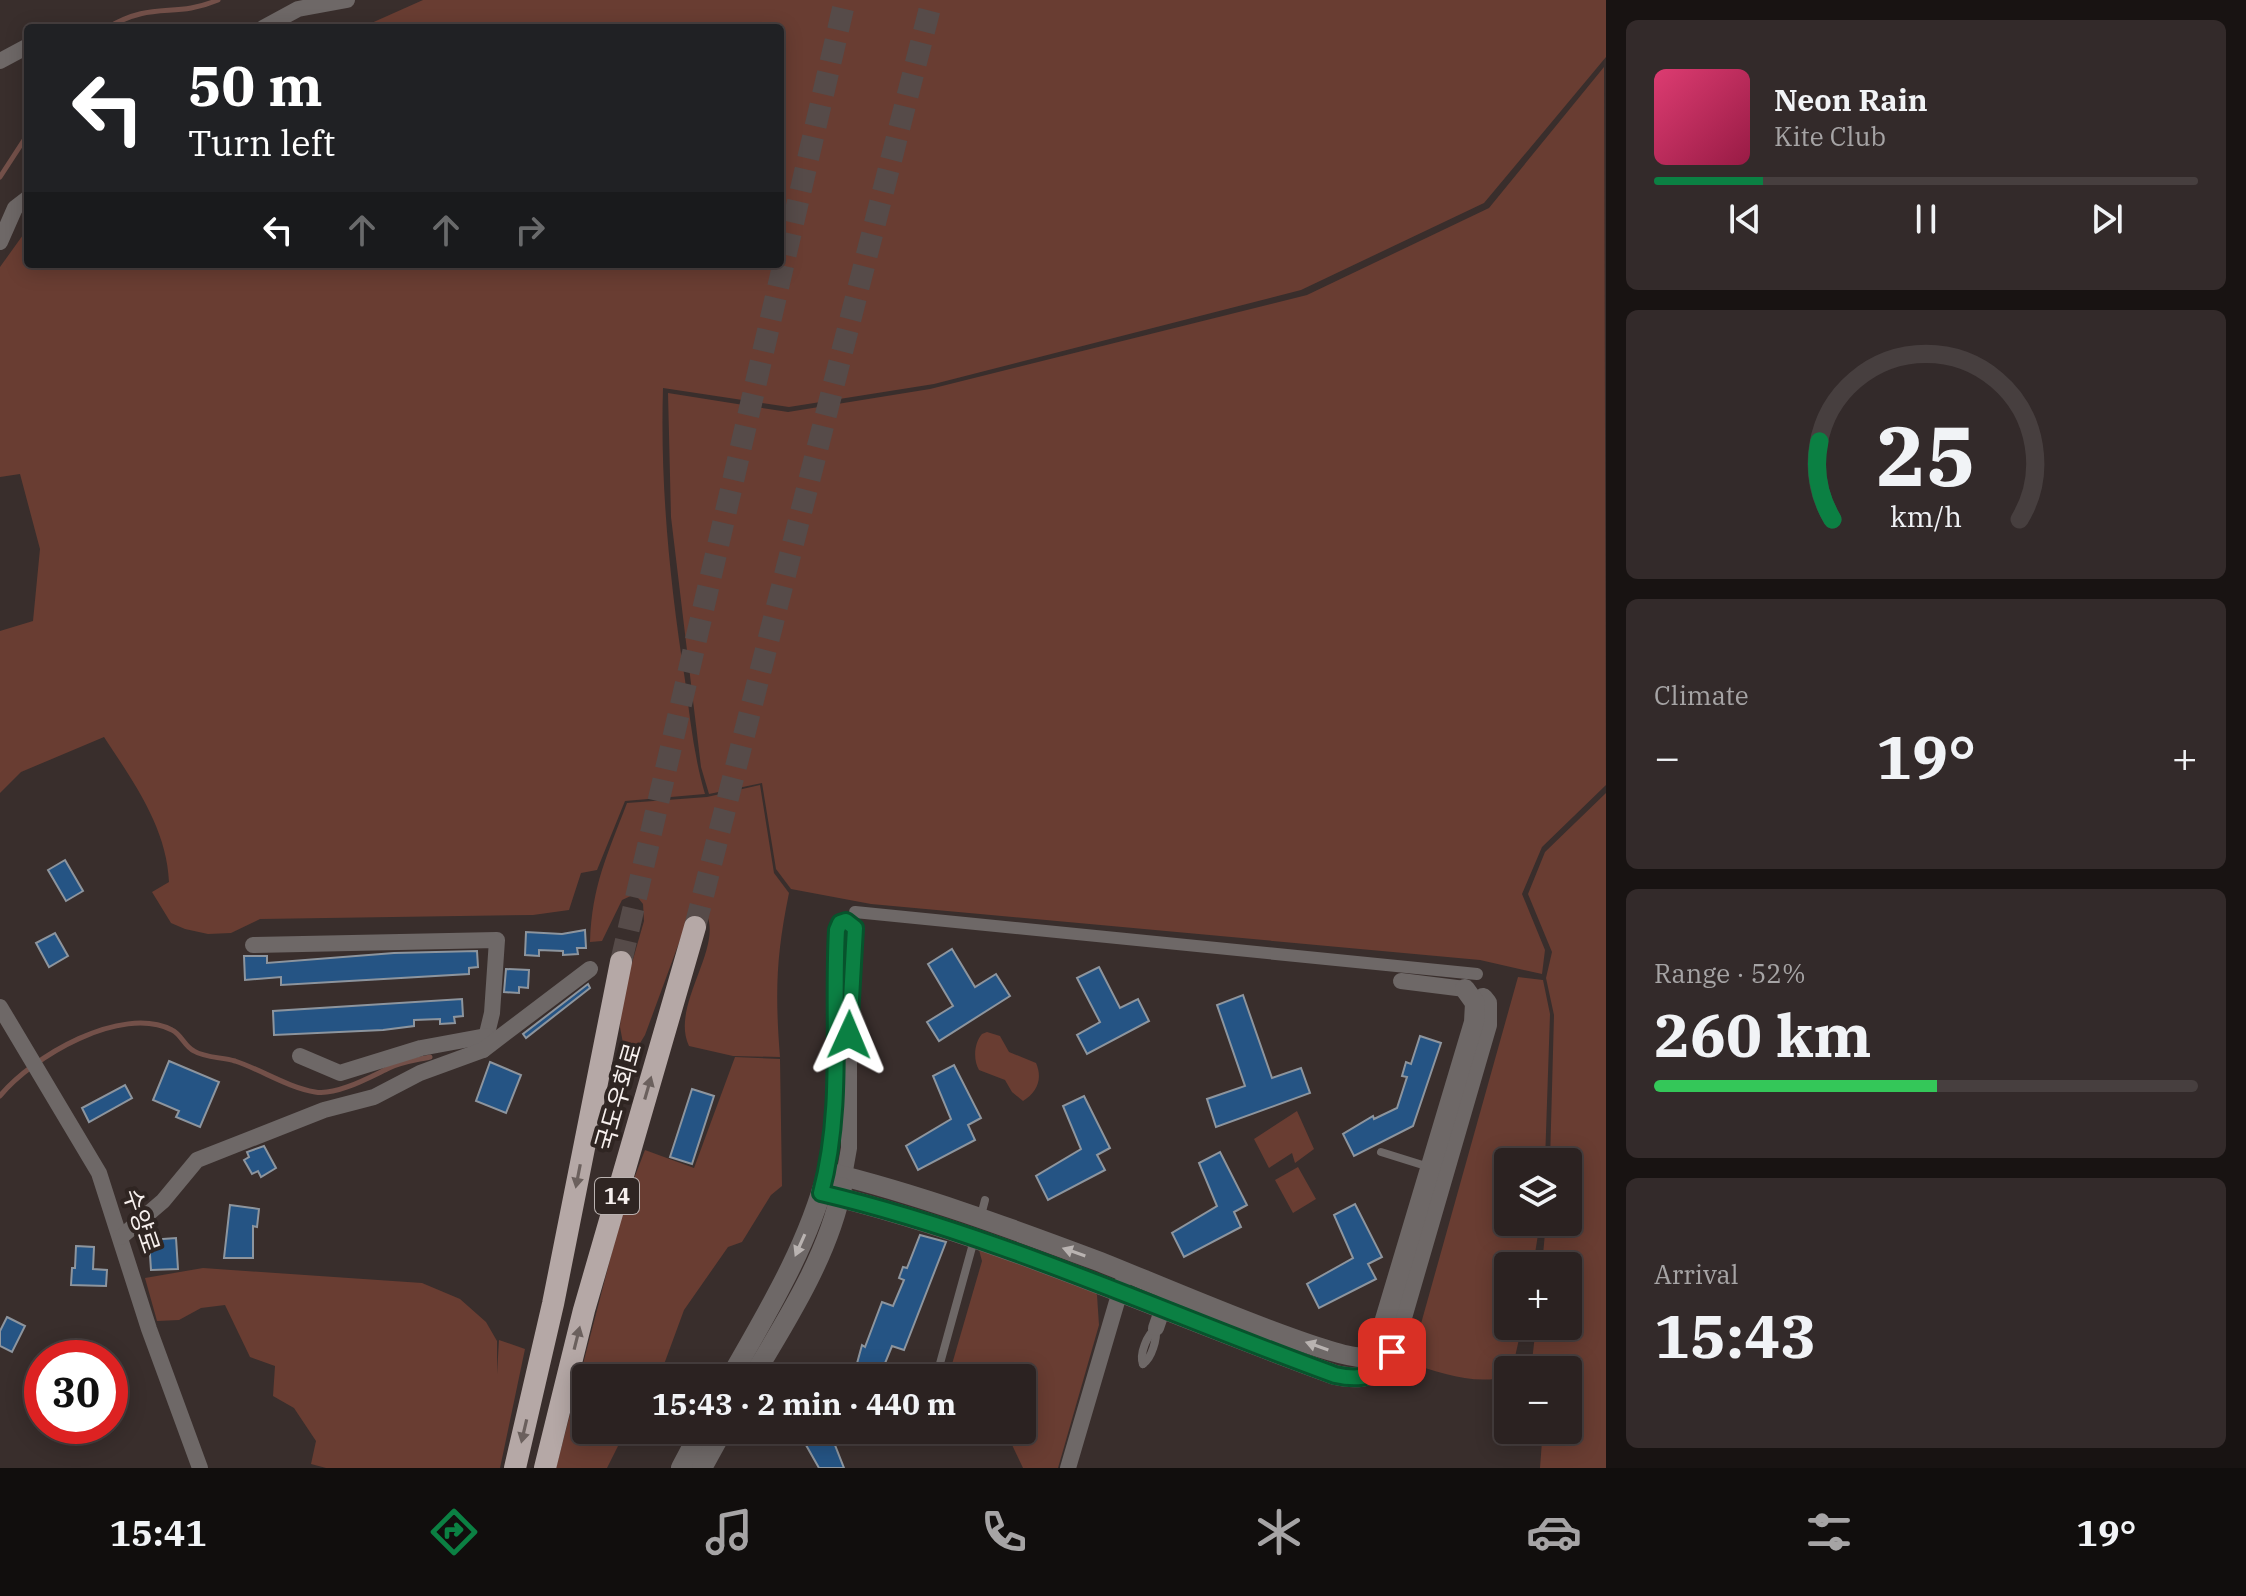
<!DOCTYPE html>
<html lang="en">
<head>
<meta charset="utf-8">
<style>
	:root { --surface:#2b2221; --page:#332a2a; --text:#f1f3f6; --muted:#a6a4a5; --line:#473f3f; --accent:#0b8043 }
	body { margin:0; font-family:"IBM Plex Serif","Noto Sans KR",serif; background:var(--page); color:var(--text); height:100vh; display:flex; flex-direction:column; font-size:30px; white-space:nowrap }
	* { box-sizing:border-box; margin:0 }
	p { font-size:26px; color:var(--muted) }
	.icon { flex:none; width:44px; height:44px; fill:none; stroke:currentColor; stroke-width:2; stroke-linecap:round; stroke-linejoin:round }
	.map { position:relative; flex:1; overflow:hidden }
	.side { display:flex; flex-direction:column; gap:20px; padding:20px; background:#181312; width:640px }
	.side>* { flex:none }
	.banner { position:absolute; left:24px; top:24px; width:760px; height:244px; border-radius:8px; box-shadow:0 4px 20px #0003,0 0 0 2px var(--line); background:#202124; color:#fff; overflow:hidden }
	.tools { position:absolute; left:1494px; top:1148px; display:grid; gap:16px }
	.tools a { display:grid; place-items:center; width:88px; height:88px; border-radius:8px; background:var(--surface); box-shadow:0 4px 20px #0003,0 0 0 2px var(--line); font-size:40px }
	.speed { position:absolute; left:24px; top:1340px; display:flex; gap:16px; font-size:40px; font-weight:700; text-align:center }
	.speed>* { display:grid; place-content:center; width:104px; height:104px; border-radius:50%; background:var(--surface); box-shadow:0 4px 20px #0003,0 0 0 2px var(--line); line-height:1 }
	.speed .limit { border:12px solid #d22; background:#fff; color:#111 }
	.pin { position:absolute; display:grid; place-items:center; width:68px; height:68px; color:#fff; margin:-34px; border-radius:16px; box-shadow:0 4px 12px #0006 }
	.me { position:absolute; width:88px; margin:-44px; rotate:1deg; stroke-linejoin:round; filter:drop-shadow(0 0 6px #0008) }
	.turn { display:flex; align-items:center; gap:28px; height:168px; padding:0 32px; font-size:36px }
	.turn .icon { width:104px; height:104px; stroke-width:2.5 }
	.turn b { display:block; font-size:56px; line-height:68px }
	.lanes { display:flex; align-items:center; height:76px; padding:0 32px; background:#0003; justify-content:center; gap:40px; direction:ltr }
	.lanes .off { opacity:.35 }
	.big { font-size:60px; font-weight:700; line-height:1.1 }
	.side .widget { flex:1; display:flex; flex-direction:column; justify-content:center; gap:12px; min-width:0; padding:0 28px; border-radius:12px; background:var(--page) }
	.side .dial { align-items:center; gap:0 }
	.dial svg { height:208px; overflow:visible; fill:none; stroke:var(--line); stroke-width:7; stroke-linecap:round; text-anchor:middle }
	.dial text { fill:var(--text); stroke:none }
	.song { display:flex; align-items:center; gap:24px }
	.cover { width:96px; height:96px; border-radius:12px; background:linear-gradient(135deg,hsl(340 70% 55%),hsl(340 70% 35%)) }
	.played { height:8px; border-radius:4px; background:linear-gradient(90deg,var(--accent) 20%,var(--line) 20%) }
	.keys { display:flex; justify-content:space-around; direction:ltr }
	.heat { display:flex; justify-content:space-between; align-items:center; font-size:44px; direction:ltr }
	.charge { height:12px; border-radius:6px; background:linear-gradient(90deg,#34c759 52%,var(--line) 0) }
	.trip { position:absolute; left:572px; top:1364px; width:464px; height:80px; border-radius:8px; background:var(--surface); box-shadow:0 4px 20px #0003,0 0 0 2px var(--line); font-weight:700; line-height:80px; text-align:center }
	.tabs { display:flex; height:128px; justify-content:space-around; align-items:center; background:#110e0d; color:var(--muted) }
	.tabs .icon { width:56px; height:56px }
	.tabs .on { color:var(--accent) }
	.tabs b { font-size:36px; color:var(--text) }
	main { display:flex; flex:1; min-height:0 }
	.map>svg:first-child { display:block }
	.green { fill:#693d32 }
	.lines { fill:none; stroke-linecap:round; stroke-linejoin:round }
	.stream { stroke:#735049; stroke-width:5 }
	.building { fill:#255484; stroke:#8d959e; stroke-width:2 }
	.trunk-tunnel { stroke:#564b49; stroke-width:22; stroke-dasharray:22 11; stroke-linecap:butt }
	.service { stroke:#6e6867; stroke-width:8 }
	.pedestrian { stroke:#6e6867; stroke-width:12 }
	.minor { stroke:#6e6867; stroke-width:16 }
	.tertiary { stroke:#6e6867; stroke-width:20 }
	.trunk { stroke:#b5a8a6; stroke-width:22 }
	.oneway { fill:#6b605d }
	.oneway2 { fill:#b9b3b1 }
	.route-casing { stroke:#07532c; stroke-width:20 }
	.route { stroke:#0b8043; stroke-width:14 }
	.labels { text-anchor:middle; stroke-width:8; stroke-linejoin:round; paint-order:stroke }
	.shield { fill:#2f2522; stroke:#bbb3b1; stroke-width:2 }
	.shield-label { font-size:22px; font-weight:bold; fill:#f7f0ee }
	.street-label { font-size:24px; fill:#f7f0ee; stroke:#2f2522 }
</style>
</head>
<body>
<main>
<div class="map">
<svg width="1606" height="1468" viewBox="0 0 1606 1468">
	<rect width="100%" height="100%" fill="#392e2c"/>
	<g class="green">
		<path d="M423,0H1606V57L1484,203L1301,290L934,384L789,407L663,388C660,485 670,584 685,680C690,718 694,757 705,794L625,801L597,870L581,873L569,910L533,915L260,919L231,933L208,934L185,929L171,923L152,892L169,882C167,828 133,781 104,737L21,772L0,793V631L33,621L40,549L20,474L0,477V267L28,228V264H780V28H316L367,25Z"/>
		<polygon points="1604,67 1606,785 1542,847 1522,894 1545,950 1542,974 1480,960 871,904 791,889 776,869 762,783 709,794 701,767 671,517 668,393 788,412 930,389 1307,295 1489,208"/>
		<path d="M760,785L774,873L789,893C776,956 775,993 780,1057L733,1056L689,1046C670,1007 722,950 707,915L694,914L687,921L645,1035L634,1053L625,1054L620,1027L623,994L644,921L643,904L635,894L622,900L602,941L590,942C592,885 607,856 627,803L707,797Z"/>
		<polygon points="1606,793 1606,1468 1540,1468 1542,1441 1495,1432 1508,1414 1508,1430 1568,1430 1568,1370 1531,1370 1536,1326 1568,1326 1568,1266 1542,1266 1546,1222 1568,1222 1568,1162 1550,1162 1554,1015 1546,978 1552,952 1528,894 1545,852"/>
		<path d="M1518,977L1543,980L1550,1014L1545,1162H1508V1222H1540L1533,1266H1508V1326H1522L1512,1370H1508V1376C1477,1386 1440,1373 1410,1363Z"/>
		<path d="M987,1032L1000,1036L1009,1052L1036,1063C1043,1079 1037,1092 1023,1101L1012,1092L1005,1080L979,1070C973,1060 974,1043 982,1034Z"/>
		<polygon points="735,1057 780,1059 782,1186 771,1195 742,1242 728,1247 684,1310 659,1378 586,1378 586,1430 626,1430 607,1468 556,1468 625,1202 645,1150 694,1168"/>
		<polygon points="1297,1111 1314,1149 1295,1163 1292,1153 1269,1168 1254,1139"/>
		<polygon points="1298,1167 1316,1199 1293,1213 1275,1180"/>
		<polygon points="979,1250 1091,1286 1097,1295 1099,1325 1058,1468 1023,1468 1005,1430 1022,1430 1022,1378 948,1378 982,1261"/>
		<polygon points="203,1268 422,1283 460,1299 486,1322 497,1341 497,1374 499,1340 525,1349 500,1468 326,1468 311,1464 316,1441 294,1408 273,1396 275,1366 250,1357 225,1305 201,1308 179,1320 157,1321 145,1278"/>
	</g>
	<g class="lines">
		<g class="stream">
			<path d="M107,28C154,0 173,19 218,0"/>
			<polyline points="0,177 28,134"/>
			<path d="M0,1096C32,1057 121,1004 172,1030C181,1034 185,1047 194,1051C205,1058 222,1057 235,1061C262,1070 287,1087 315,1092C336,1096 370,1077 389,1068C401,1062 417,1060 430,1057"/>
		</g>
	</g>
	<g class="building">
		<polygon points="65,860 83,891 66,901 48,870"/>
		<polygon points="585,930 586,948 577,948 578,954 563,955 563,951 539,950 539,956 525,955 526,932 562,934"/>
		<polygon points="55,933 68,956 49,967 36,943"/>
		<polygon points="952,949 975,987 996,974 1010,996 939,1041 927,1022 953,1006 928,964"/>
		<polygon points="477,951 478,967 469,968 469,974 281,985 281,977 245,980 244,956 267,956 267,963 394,953"/>
		<polygon points="1099,967 1120,1008 1138,999 1149,1021 1087,1054 1077,1035 1100,1022 1077,978"/>
		<polygon points="506,969 529,970 528,988 519,987 519,993 504,992"/>
		<polygon points="588,984 590,988 526,1038 523,1034"/>
		<polygon points="1243,995 1272,1078 1301,1068 1310,1093 1216,1127 1207,1099 1245,1086 1217,1005"/>
		<polygon points="462,999 463,1016 454,1017 455,1023 440,1024 440,1019 414,1020 414,1026 383,1030 274,1035 273,1011"/>
		<polygon points="1420,1036 1441,1043 1413,1126 1354,1156 1343,1134 1373,1116 1374,1119 1397,1108 1407,1077 1402,1076 1406,1062 1411,1064"/>
		<polygon points="169,1061 219,1082 200,1127 176,1117 179,1111 153,1100"/>
		<polygon points="490,1062 521,1075 506,1113 476,1101"/>
		<polygon points="954,1065 981,1118 968,1125 975,1140 918,1170 906,1146 951,1119 933,1076"/>
		<polygon points="125,1085 132,1098 89,1122 82,1108"/>
		<polygon points="692,1089 714,1096 692,1164 670,1157"/>
		<polygon points="1084,1096 1110,1148 1097,1155 1105,1170 1048,1200 1036,1176 1081,1149 1063,1106"/>
		<polygon points="264,1146 276,1168 261,1177 258,1171 252,1174 244,1160 249,1157 247,1152"/>
		<polygon points="1220,1152 1247,1205 1234,1212 1241,1227 1184,1257 1172,1233 1217,1206 1199,1163"/>
		<polygon points="1355,1204 1382,1257 1368,1264 1376,1279 1319,1308 1307,1284 1353,1258 1334,1215"/>
		<polygon points="230,1205 259,1209 257,1227 253,1226 253,1258 224,1258"/>
		<polygon points="920,1235 946,1242 904,1350 892,1346 879,1378 853,1378 862,1345 865,1347 882,1302 893,1306 904,1280 899,1278 903,1267 907,1268"/>
		<polygon points="176,1238 178,1269 151,1270 149,1240"/>
		<polygon points="76,1246 94,1247 93,1269 107,1270 106,1286 71,1285 72,1268 75,1268"/>
		<polygon points="7,1317 25,1326 12,1352 0,1346 0,1331"/>
		<polygon points="803,1430 829,1430 844,1468 819,1468 806,1445 809,1444"/>
	</g>
	<g class="lines">
		<g class="trunk-tunnel">
			<polyline points="695,927 932,0"/>
			<polyline points="621,962 845,0"/>
		</g>
		<g class="service">
			<polyline points="1381,1152 1429,1167"/>
			<polyline points="980,1219 985,1200"/>
			<path d="M1143,1364C1139,1354 1147,1335 1156,1328"/>
			<path d="M1143,1364C1152,1358 1157,1339 1156,1328"/>
			<polyline points="936,1378 974,1240"/>
		</g>
		<polyline class="pedestrian" points="855,912 1477,974"/>
		<g class="minor">
			<polyline points="263,28 298,9 347,0"/>
			<polyline points="0,61 28,46"/>
			<polyline points="0,242 15,208 28,198"/>
			<polyline points="253,945 497,940 492,1013 483,1050"/>
			<polyline points="1401,981 1465,989"/>
			<polyline points="0,1007 99,1173 149,1329 200,1468"/>
			<polyline points="300,1056 340,1073 421,1048 486,1036"/>
			<path d="M827,1172C843,1093 832,1011 837,930L840,923L846,921L855,928L849,992V1148L844,1176"/>
			<polyline points="121,1237 163,1201 197,1160 324,1110 374,1097 420,1073 483,1050 590,969"/>
			<polyline points="1156,1328 1166,1299"/>
			<polyline points="1068,1468 1123,1281"/>
		</g>
		<g class="tertiary">
			<path d="M821,1193C999,1236 1163,1313 1335,1375C1362,1381 1378,1377 1392,1352L1487,1025V1003L1483,998"/>
			<path d="M730,1378C767,1313 808,1246 827,1172C918,1194 1010,1228 1098,1261C1140,1277 1336,1363 1365,1357L1377,1346L1474,1022L1475,1003L1465,989"/>
			<path d="M752,1378C787,1320 829,1254 842,1187"/>
			<polyline points="681,1468 701,1430"/>
			<polyline points="702,1468 723,1430"/>
		</g>
		<g class="trunk">
			<polyline points="515,1468 553,1304 621,962"/>
			<polyline points="545,1468 584,1310 695,927"/>
		</g>
	</g>
	<defs><path id="oneway-solid" d="M-6-.8H1V-3.2L6.5 0L1 3.2V.8H-6Z" transform="scale(2)"/></defs>
	<g class="oneway">
		<use href="#oneway-solid" transform="translate(648 1088) rotate(-74)"/>
		<use href="#oneway-solid" transform="translate(578 1176) rotate(101)"/>
		<use href="#oneway-solid" transform="translate(577 1338) rotate(-76)"/>
		<use href="#oneway-solid" transform="translate(524 1431) rotate(103)"/>
	</g>
	<g class="oneway2">
		<use href="#oneway-solid" transform="translate(800 1245) rotate(114)"/>
		<use href="#oneway-solid" transform="translate(1074 1252) rotate(-161)"/>
		<use href="#oneway-solid" transform="translate(1317 1346) rotate(-161)"/>
	</g>
	<g class="lines">
		<g class="route-casing">
			<path id="route" d="M849,1035L855,928L846,921L840,923L837,930C832,1018 844,1107 821,1193C999,1235 1164,1313 1335,1375C1362,1381 1378,1377 1392,1352"/>
		</g>
		<use href="#route" class="route"/>
	</g>
	<g class="labels">
		<rect class="shield" x="595" y="1178" width="44" height="36" rx="6"/>
		<g class="shield-label">
			<text x="617" y="1204">14</text>
		</g>
		<g class="street-label">
			<text transform="translate(619 1097) rotate(-74)" y="8">국도우회로</text>
			<text transform="translate(141 1221) rotate(71)" y="8">수양로</text>
		</g>
	</g>
</svg>
<div class="tools">
<a><svg class="icon" aria-label="layers" viewBox="0 0 24 24"><path d="M12 4l9 5-9 5-9-5zM3 14l9 5 9-5"/></svg></a>
<a>+</a>
<a>−</a>
</div>
<div class="speed"><div class="limit">30</div></div>
<div class="pin" style="left:1392px;top:1352px;background:#d93025"><svg class="icon" aria-label="arrive" viewBox="0 0 24 24"><path d="M6 21V4h12l-3 4 3 4H6"/></svg></div>
<svg class="me" style="left:849px;top:1035px" viewBox="-20 -20 40 40"><path d="M0-17L14 15 0 8-14 15z" fill="#0b8043" stroke="#fff" stroke-width="4"/></svg>
<div class="trip">15:43 · 2 min · 440 m</div>
<div class="banner">
<div class="turn"><svg class="icon" aria-label="left" viewBox="0 0 24 24"><path d="M17 20v-9H6M10 6l-5 5 5 5"/></svg><div><b>50 m</b>Turn left</div></div>
<div class="lanes"><svg class="icon" aria-label="left" viewBox="0 0 24 24"><path d="M17 20v-9H6M10 6l-5 5 5 5"/></svg><svg class="icon off" aria-label="ahead" viewBox="0 0 24 24"><path d="M12 20V5M6 11l6-6 6 6"/></svg><svg class="icon off" aria-label="ahead" viewBox="0 0 24 24"><path d="M12 20V5M6 11l6-6 6 6"/></svg><svg class="icon off" aria-label="right" viewBox="0 0 24 24"><path d="M7 20v-9h11M14 6l5 5-5 5"/></svg></div>
</div>
</div>
<section class="side">
<div class="widget">
<div class="song"><i class="cover"></i><div><b>Neon Rain</b><p>Kite Club</p></div></div>
<div class="played"></div>
<div class="keys"><svg class="icon" aria-label="previous" viewBox="0 0 24 24"><path d="M18 5L8 12l10 7zM5 5v14"/></svg><svg class="icon" aria-label="pause" viewBox="0 0 24 24"><path d="M8 5v14M16 5v14"/></svg><svg class="icon" aria-label="next" viewBox="0 0 24 24"><path d="M6 5l10 7-10 7zM19 5v14"/></svg></div>
</div>
<div class="widget dial"><svg viewBox="0 0 100 80">
<path d="M14 69A42 42 0 1 1 86 69"/>
<path d="M14 69A42 42 0 0 1 9 39" stroke="#0b8043"/>
<text x="50" y="56" font-size="32" font-weight="700">25</text>
<text x="50" y="72" font-size="11">km/h</text>
</svg></div>
<div class="widget"><p>Climate</p>
<div class="heat"><a>−</a><b class="big">19°</b><a>+</a></div>
</div>
<div class="widget"><p>Range · 52%</p><b class="big">260 km</b><div class="charge"></div></div>
<div class="widget"><p>Arrival</p><b class="big">15:43</b></div>
</section>
</main>
<nav class="tabs">
<b>15:41</b>
<svg class="icon on" aria-label="directions" viewBox="0 0 24 24"><path d="M12 3l9 9-9 9-9-9zM9 14v-3h6M13 9l2 2-2 2"/></svg>
<svg class="icon" aria-label="music" viewBox="0 0 24 24"><path d="M9 18V5l10-2v13"/><circle cx="6" cy="18" r="3"/><circle cx="16" cy="16" r="3"/></svg>
<svg class="icon" aria-label="phone" viewBox="0 0 24 24"><path d="M5 4h4l2 5-3 2q2 4 5 5l2-3 5 2v4C11 20 4 13 5 4z"/></svg>
<svg class="icon" aria-label="climate" viewBox="0 0 24 24"><path d="M12 3v18M4 7l16 10M4 17L20 7"/></svg>
<svg class="icon" aria-label="car" viewBox="0 0 24 24"><path d="M5 17H2v-5l4-1 3-4h7l3 4 3 1v5h-3M9 17h6M6 11h13"/><circle cx="7" cy="17" r="2"/><circle cx="17" cy="17" r="2"/></svg>
<svg class="icon" aria-label="filters" viewBox="0 0 24 24"><path d="M4 7h16M4 17h16"/><circle cx="9" cy="7" r="2"/><circle cx="15" cy="17" r="2"/></svg>
<b>19°</b>
</nav>
</body>
</html>
